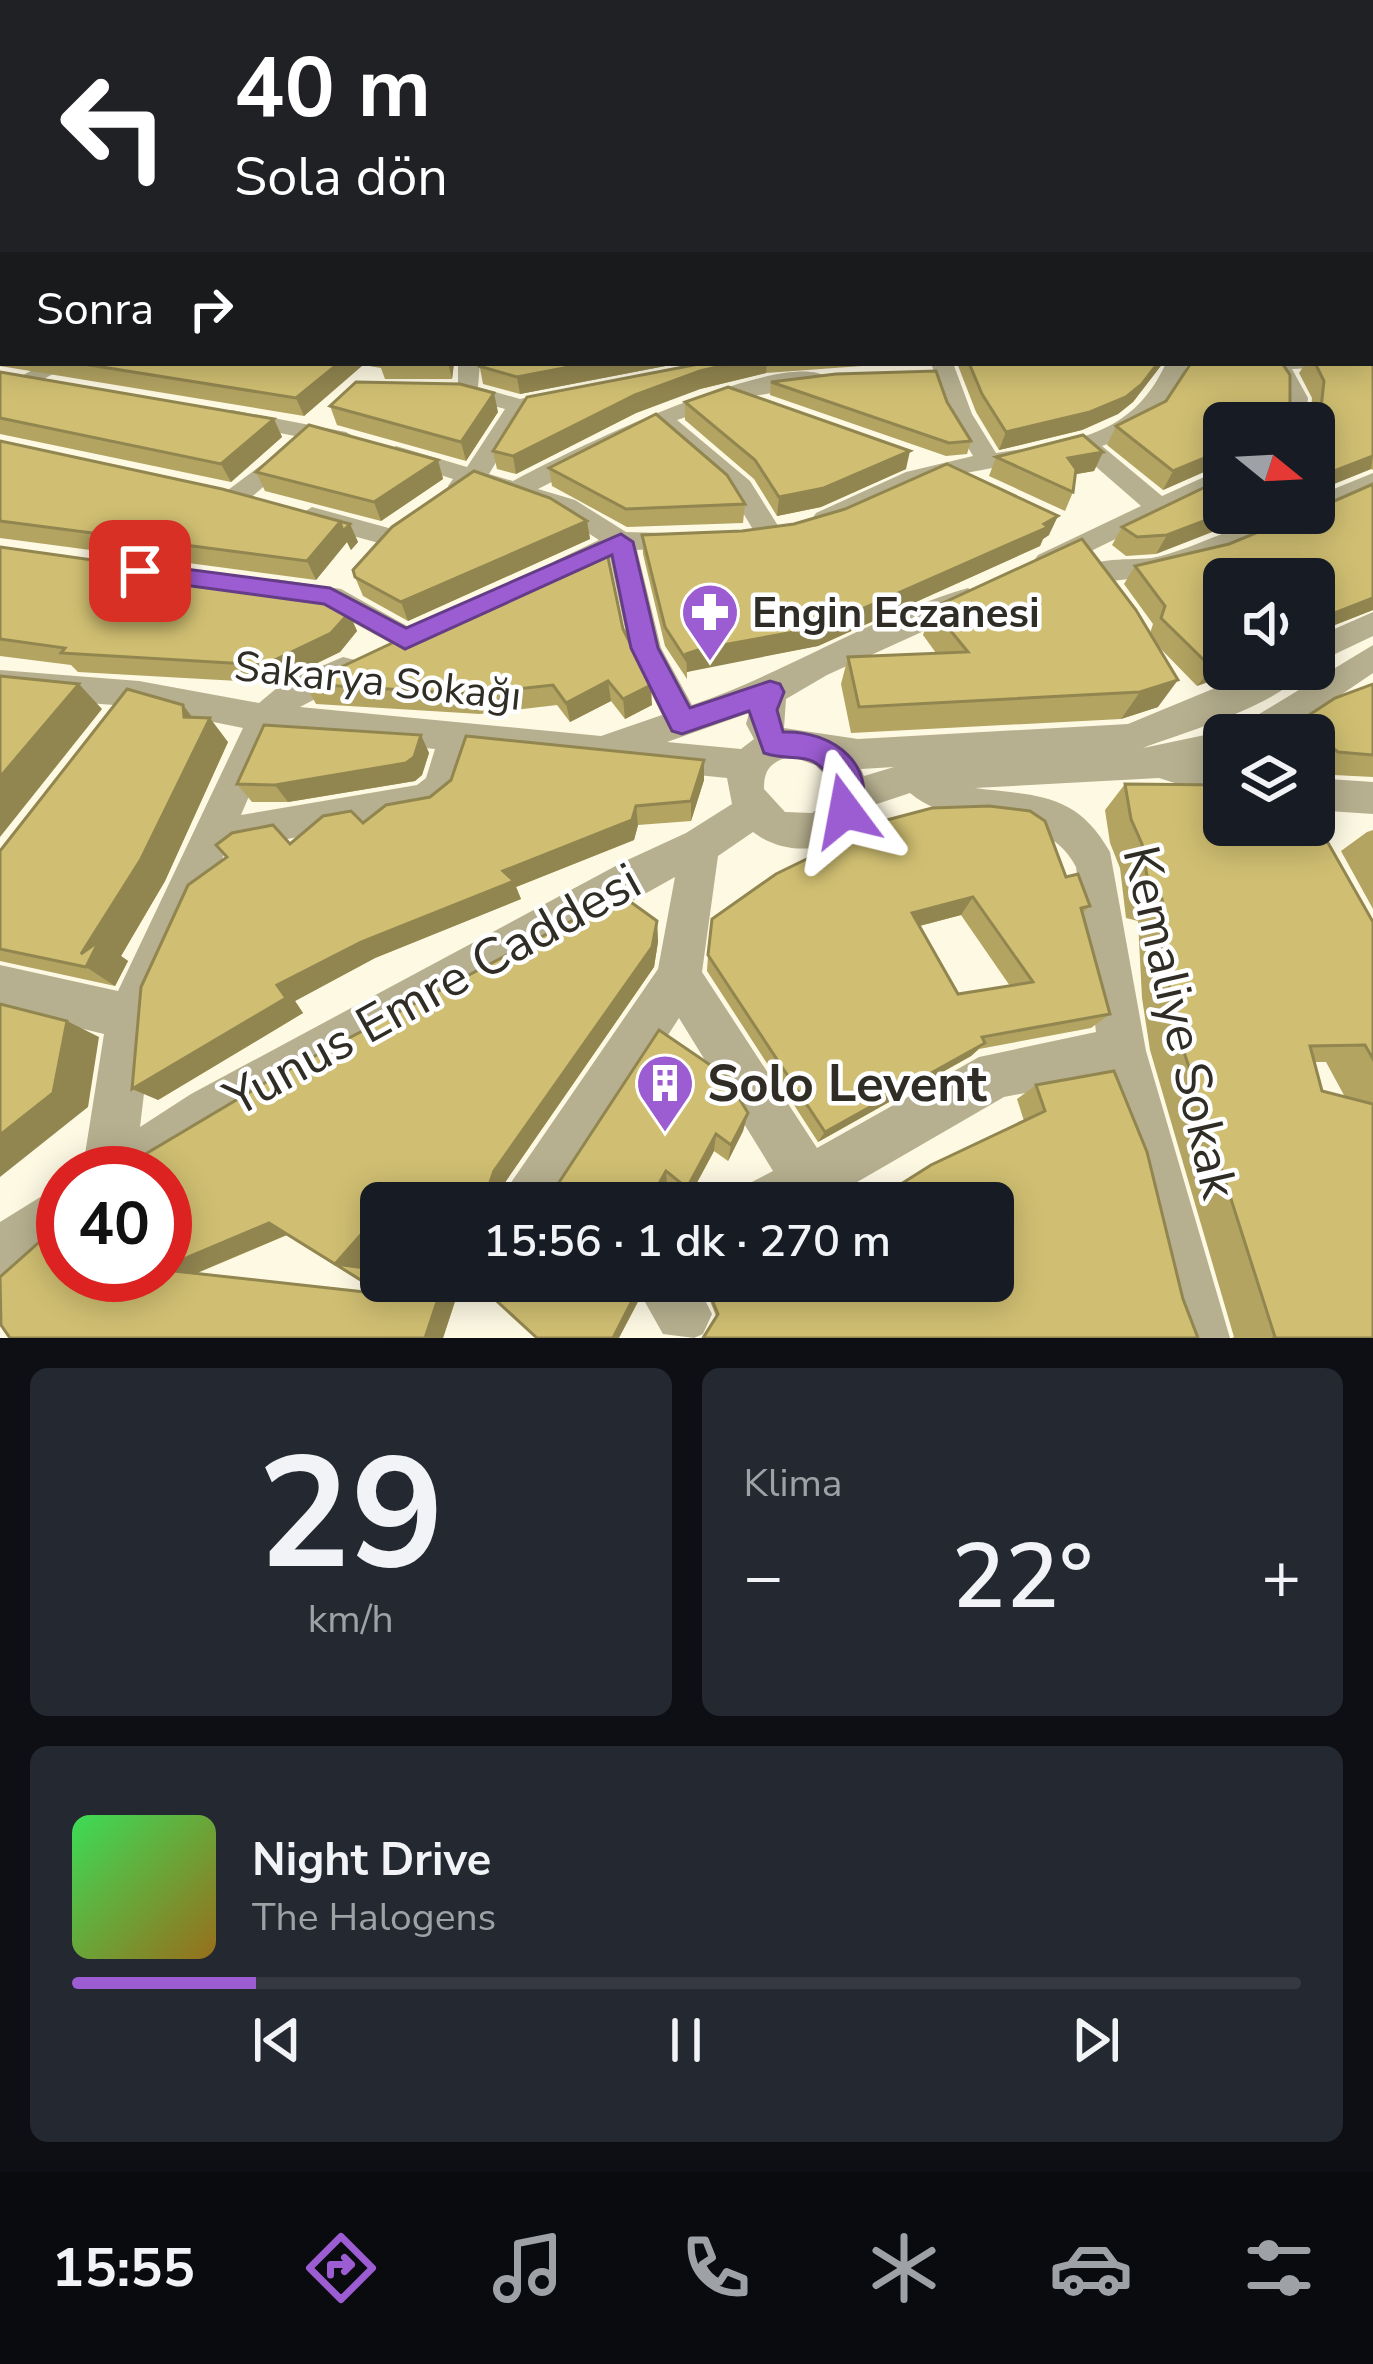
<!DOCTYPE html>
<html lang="tr">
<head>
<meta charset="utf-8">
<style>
	:root { --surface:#171b24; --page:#242831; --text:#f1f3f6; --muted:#9ea1a6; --line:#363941; --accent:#9c5cd2 }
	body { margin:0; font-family:"Nunito Sans",sans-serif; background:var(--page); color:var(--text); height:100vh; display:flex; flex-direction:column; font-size:45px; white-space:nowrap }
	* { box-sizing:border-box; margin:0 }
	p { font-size:39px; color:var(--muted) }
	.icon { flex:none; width:66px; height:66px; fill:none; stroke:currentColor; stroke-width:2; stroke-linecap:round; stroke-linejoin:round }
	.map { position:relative; height:1338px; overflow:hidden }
	.drawer { display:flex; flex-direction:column; gap:30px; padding:30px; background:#0d0f14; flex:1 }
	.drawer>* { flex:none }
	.banner { position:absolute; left:0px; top:0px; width:1374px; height:366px; box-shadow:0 6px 30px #0003; background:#202124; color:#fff; overflow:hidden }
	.needle { width:78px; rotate:108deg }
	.fabs { position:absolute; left:1203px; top:402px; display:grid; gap:24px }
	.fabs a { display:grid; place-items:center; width:132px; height:132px; border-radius:18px; background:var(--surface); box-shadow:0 6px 30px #0003; font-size:60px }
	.speed { position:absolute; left:36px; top:1146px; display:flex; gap:24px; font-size:60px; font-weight:700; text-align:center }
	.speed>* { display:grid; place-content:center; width:156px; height:156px; border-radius:50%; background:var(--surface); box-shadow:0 6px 30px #0003; line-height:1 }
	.speed .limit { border:18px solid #d22; background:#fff; color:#111 }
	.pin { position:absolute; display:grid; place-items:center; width:102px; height:102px; color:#fff; margin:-51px; border-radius:24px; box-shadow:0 6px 18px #0006 }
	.me { position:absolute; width:132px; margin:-66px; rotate:347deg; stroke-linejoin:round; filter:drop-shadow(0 0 9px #0008) }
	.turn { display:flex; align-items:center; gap:42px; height:252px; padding:0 36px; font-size:54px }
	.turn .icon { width:156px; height:156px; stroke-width:2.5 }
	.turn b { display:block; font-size:84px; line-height:102px }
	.then { display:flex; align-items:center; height:114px; padding:0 36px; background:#0003; gap:24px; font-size:45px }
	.big { font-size:90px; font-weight:600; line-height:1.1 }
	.drawer .card { flex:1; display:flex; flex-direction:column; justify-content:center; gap:18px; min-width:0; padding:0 42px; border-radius:18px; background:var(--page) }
	.drawer .dial { align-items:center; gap:0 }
	.dial b { font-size:156px; line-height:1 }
	.song { display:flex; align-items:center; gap:36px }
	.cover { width:144px; height:144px; border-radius:18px; background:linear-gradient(135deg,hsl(130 70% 55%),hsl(40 70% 35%)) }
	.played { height:12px; border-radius:6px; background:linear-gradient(90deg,var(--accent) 15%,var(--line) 15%) }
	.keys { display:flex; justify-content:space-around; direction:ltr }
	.heat { display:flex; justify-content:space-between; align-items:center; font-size:66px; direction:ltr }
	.drawer .tiles { flex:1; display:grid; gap:30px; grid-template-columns:1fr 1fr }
	.card:last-child { grid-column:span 2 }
	.trip { position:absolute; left:360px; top:1182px; width:654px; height:120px; border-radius:18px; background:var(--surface); box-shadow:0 6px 30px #0003; font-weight:600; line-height:120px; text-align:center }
	.menu { display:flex; height:192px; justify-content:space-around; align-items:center; background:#090b0e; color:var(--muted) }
	.menu .icon { width:84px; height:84px }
	.menu .current { color:var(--accent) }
	.menu b { font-size:54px; color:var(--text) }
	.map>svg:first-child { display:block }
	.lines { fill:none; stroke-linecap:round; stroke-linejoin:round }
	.minor { fill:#b7b090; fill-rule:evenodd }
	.major { fill:#807234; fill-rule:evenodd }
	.wall { fill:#b3a462; fill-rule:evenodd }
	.shaded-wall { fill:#928650 }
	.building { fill:#d0bf72; stroke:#928650; stroke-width:3; fill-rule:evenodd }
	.route { fill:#9c5cd2; stroke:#653c88; stroke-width:3 }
	.labels { text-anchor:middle; stroke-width:9; stroke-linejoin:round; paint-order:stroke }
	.poi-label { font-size:42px; font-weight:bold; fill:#2f2d25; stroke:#fff; text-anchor:start }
	.street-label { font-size:42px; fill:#2f2d25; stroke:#fff }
	.near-street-label { font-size:51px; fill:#2f2d25; stroke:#fff }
	.near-poi-label { font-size:51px; font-weight:bold; fill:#2f2d25; stroke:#fff; text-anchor:start }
</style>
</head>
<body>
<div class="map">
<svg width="1373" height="1338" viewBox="0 0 1373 1338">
	<rect width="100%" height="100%" fill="#fef9e3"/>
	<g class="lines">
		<g class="minor">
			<polygon points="46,363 73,363 0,403 0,387"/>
			<path d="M458,363H480L478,387L520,399L565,389L576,396L573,401L527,411L489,474L513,481C560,455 786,344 828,378L825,383L744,398L677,420L750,481L782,532L778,538H758L730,491L658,428L538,489L575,500L626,532L697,534L701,540L697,546L637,550L661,648L692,705C786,673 872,616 968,588L983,599L979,606L827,675L786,699L784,728L858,739L1128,724L1261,669H1304C1284,704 1182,733 1143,748L1224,731L1235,735H1224V761L1211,764L1224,767V799L1159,778L975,788C1037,796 1076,792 1110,852L1146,1051L1230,1338H1172L1105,1078L1004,1097L821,1203H741L748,1184L773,1171L679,1018L560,1203H503L510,1184L658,969L675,877L225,1128L160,1173H82L104,1034L0,1009V965L118,991L243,728L139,707L0,696V670L139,681L259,703L284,682L343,657L355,660L360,669L355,678L300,707L601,736L662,715L629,648L610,558L565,578L550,568L555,561L599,540L555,512L476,487L461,494L452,492L448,486L453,479L387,458L384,453L396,446L467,467L505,409L458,396ZM749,713L746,724L754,739L741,749L667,742ZM276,733L435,749L426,778L417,785L241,815ZM470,752L727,778L732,804L686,833L623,862L191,1094L140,1127L153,1018L226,850L438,812L455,799ZM790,756L815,765L828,778L829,801L812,813L785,812L764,789C764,768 771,763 790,756ZM894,767L864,776L861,769ZM910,793C964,838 1044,804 1076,867L1096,1032L979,1057L817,1148L702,972L718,856L753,832C789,860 847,853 865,808Z"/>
			<path d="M931,363H953L972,414L996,453C1070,442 1132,438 1166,363H1188C1169,407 1147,430 1102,446L1162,496L1224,468V486L1048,572L1038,569L1033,562L1038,555L1141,506L1079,452L939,478L836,525H816L812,519L816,513L906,472L973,456L948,414Z"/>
			<polygon points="1195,363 1317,363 1314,368 1292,369 1308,398 1306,423 1282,423 1284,391 1269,369 1206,369"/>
			<polygon points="232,410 346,432 358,439 346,446 224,422 224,412"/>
			<polygon points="291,443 303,450 300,455 246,502 228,502 224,496 228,490"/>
			<path d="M1373,473V491L1171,574L1095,583L1080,573C1096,553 1138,563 1161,556C1218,540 1252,513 1314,513V497Z"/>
			<polygon points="312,507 396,530 400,536 386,545 302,522 298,516"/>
			<polygon points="275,579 341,589 416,631 421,639 416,647 405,651 323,606 264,596 260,589 264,582"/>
			<polygon points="1373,612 1373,636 1314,664 1314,638"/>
			<polygon points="1373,645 1373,673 1282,735 1236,735 1241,725"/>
			<polygon points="1314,778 1373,782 1373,814 1314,810"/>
			<polygon points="63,1183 63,1243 0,1282 0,1222"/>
			<polygon points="647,1281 704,1281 700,1290 712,1314 703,1334 694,1338 663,1334 641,1295"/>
		</g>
		<rect class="major" x="1371" y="226" width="2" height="11"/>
	</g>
	<g class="wall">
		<polygon points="0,174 3,174 3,363 454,363 452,379 385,379 381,368 363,365 304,416 0,366"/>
		<polygon points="1373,256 1373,470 1371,469 1324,488 1314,502 1314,423 1224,423 1224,465 1222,464 1163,490 1107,445 1116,426 1166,401 1311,408 1312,398 1299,373 1306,363 1371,363"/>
		<polygon points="479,363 681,363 520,394 483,384"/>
		<polygon points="704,363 903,363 766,373 700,389 636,413 516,474 497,469 493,451"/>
		<polygon points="957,363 1163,363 1133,402 1118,414 1082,430 999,450 976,412"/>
		<polygon points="0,372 274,419 282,437 231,482 0,434"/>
		<polygon points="771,382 947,402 971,441 967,454 946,456 770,395"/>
		<polygon points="685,402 906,469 821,507 777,516 754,479 685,420"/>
		<polygon points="330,406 498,412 466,461 337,425"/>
		<polygon points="0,441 350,524 358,542 351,550 347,542 316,580 0,538"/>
		<polygon points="1103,452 1094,471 1076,474 1073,492 1065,511 989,476 996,457"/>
		<polygon points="438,460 443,479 381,521 265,491 256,472"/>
		<polygon points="549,468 745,504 743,523 627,527 552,486"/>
		<polygon points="1224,478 1156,554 1126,556 1112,545 1122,527"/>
		<polygon points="1373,484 1373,610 1224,669 1197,686 1157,645 1158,707 1121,719 851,733 841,684 848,657 936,653 923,635 932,608 1150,633 1153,624 1124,584 1135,566 1229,544"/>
		<polygon points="587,521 590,539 408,621 363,596 355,577"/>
		<polygon points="642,535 1049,535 1043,539 1040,546 818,646 701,668 687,672 687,679 665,646 643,554"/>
		<polygon points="0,547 349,613 357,631 340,652 276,683 78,672 71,665 0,656"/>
		<polygon points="623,629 652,705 625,719 611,701 570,722 557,705 480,714 316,704 305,684"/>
		<polygon points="1373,684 1373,777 1314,774 1314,735 1277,735 1293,718 1306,717"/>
		<polygon points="183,705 192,717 228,742 165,881 121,956 128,961 115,986 0,961 0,851"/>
		<polygon points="421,735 429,753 422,775 415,781 288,802 252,802 237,784"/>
		<polygon points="704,760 704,780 691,821 638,825 634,840 516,887 521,899 375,958 295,1001 303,1013 158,1100 290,844"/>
		<path d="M1125,784L1373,922V1338H1232L1234,1337L1150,1050L1142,998L1138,921L1126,918L1120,868L1110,843L1105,810ZM1315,1062H1326L1345,1097L1322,1091Z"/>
		<polygon points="1373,830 1373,909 1341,851 1367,832"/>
		<path d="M1066,877L1090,906L1082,914L1110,1014L1091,1028L979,1049L971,1056L818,1142L707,971L708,955ZM961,915L1010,986L958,994L920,926Z"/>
		<path d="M621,895L657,921L658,942L654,967L506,1181L501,1195L552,1193L659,1030L725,1075L748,1113L743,1131L728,1161L714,1151L687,1201L667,1185L657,1203H511L501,1196L500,1197L497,1195L491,1203H381V1243L359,1267L381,1270V1281H453L461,1283L443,1338H10L1,1325L0,1277L63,1221V1275H165V1173H116L122,1168L273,1078ZM287,1235L383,1294L195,1274Z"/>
		<polygon points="1036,1085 1183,1299 716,1316 706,1291 707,1288 993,1281 1024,1121 1017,1099"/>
	</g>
	<g class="shaded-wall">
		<polygon points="339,363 362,363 363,365 304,416 296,398"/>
		<polygon points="448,363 454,363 452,379"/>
		<polygon points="590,363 681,363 520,394 517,377"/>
		<polygon points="734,363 767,363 766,373 700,389 636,413 516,474 513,456 635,395 700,371"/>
		<polygon points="1158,363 1163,363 1133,402 1118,414 1082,430 999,450 1006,432"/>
		<polygon points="494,393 498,412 466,461 461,442"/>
		<polygon points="274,419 282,437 231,482 221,464"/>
		<polygon points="1224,450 1222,464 1163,490 1173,471"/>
		<polygon points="910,451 906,469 821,507 777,516 779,497"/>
		<polygon points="1103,452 1094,471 1060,477 1068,458"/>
		<polygon points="1373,456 1371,469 1319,490 1326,474"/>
		<polygon points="438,460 443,479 381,521 374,502"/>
		<polygon points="1225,513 1261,513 1156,554 1167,535"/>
		<polygon points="1058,516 1049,535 1043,539 1040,546 818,646 687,672 686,654 1044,524"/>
		<polygon points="587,521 590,539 408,621 401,602"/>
		<polygon points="340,522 350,524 358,542 351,550 347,542 316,580 307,561"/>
		<polygon points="1373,598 1373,610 1314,633 1314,624 1329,615"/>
		<polygon points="349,613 357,631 340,652 276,683 264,665"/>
		<polygon points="1224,663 1224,669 1247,669 1197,686 1212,668"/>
		<polygon points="1178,680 1158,707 1121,719 1140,692"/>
		<polygon points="608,681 611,701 570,722 566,703"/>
		<polygon points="79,684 102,709 0,837 0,777"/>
		<polygon points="651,685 652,705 625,719 623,699"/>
		<polygon points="183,705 202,730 210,718 228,742 165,881 121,956 128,961 115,986 86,967 81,954 184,717"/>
		<polygon points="421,735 429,753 422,775 415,781 288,802 275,785"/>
		<polygon points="704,760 704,780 691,821 691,801"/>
		<polygon points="636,806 638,825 634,840 516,887 521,899 375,958 295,1001 303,1013 158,1100 132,1089 277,985 361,942"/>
		<polygon points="973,897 961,915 903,930 912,913"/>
		<polygon points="657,921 658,942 654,967 506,1181 500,1197 488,1188 494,1171"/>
		<polygon points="67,1021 99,1037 88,1107 0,1177 0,1135"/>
		<polygon points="985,1043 971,1056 818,1142 825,1132"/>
		<polygon points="748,1113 743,1131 728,1161 731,1145"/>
		<polygon points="716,1134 714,1151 687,1201 687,1188"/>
		<polygon points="666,1171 667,1185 657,1203 648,1203"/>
		<polygon points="484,1185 497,1195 491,1203 472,1203"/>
		<polygon points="381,1212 381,1243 358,1269 335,1264"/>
		<polygon points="269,1223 296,1231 194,1274 165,1271 165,1267"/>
		<polygon points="444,1281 461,1283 443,1338 425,1338"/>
		<polygon points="627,1281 635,1281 632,1287 639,1300 619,1338 613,1338"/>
	</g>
	<g class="building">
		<rect x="0" y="174" width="3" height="177"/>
		<polygon points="1371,254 1373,256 1373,343 1371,343"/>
		<polygon points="1371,351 1373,353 1373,456 1326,474 1323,490 1314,490 1314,423 1224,423 1224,450 1173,471 1116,426 1166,401 1191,363 1282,363 1290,375 1290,408 1321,408 1324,381 1315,363 1371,363"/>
		<polygon points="77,363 339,363 296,398"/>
		<polygon points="479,363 590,363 517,377 479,366"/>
		<polygon points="704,363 734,363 700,371 635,395 513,456 493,451 527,397"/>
		<polygon points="969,363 1158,363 1142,384 1126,397 1090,412 1006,432 982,394"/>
		<polygon points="936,371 947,402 971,441 949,443 771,382 836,374"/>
		<polygon points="0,372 274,419 221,464 0,418"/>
		<polygon points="356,382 460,384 494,393 461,442 330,406"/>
		<polygon points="728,387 910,451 824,488 779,497 755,460 685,402"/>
		<polygon points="656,414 727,475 745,504 626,509 549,468"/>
		<polygon points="309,425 438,460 374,502 256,472"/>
		<polygon points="1083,435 1103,452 1068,458 1076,469 1073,492 996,457"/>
		<polygon points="0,441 222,489 350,524 343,531 340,522 307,561 0,521"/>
		<polygon points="947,464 1058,516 1044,524 1048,527 821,627 701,649 686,654 687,661 665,627 642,535 742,531 794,524 845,509"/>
		<polygon points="474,471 550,498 587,521 401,602 355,577 353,570 392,527"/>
		<polygon points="1224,478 1225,513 1167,535 1137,537 1122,527"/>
		<polygon points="1373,484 1373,598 1329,615 1314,624 1314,579 1224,579 1224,663 1212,668 1161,618 1165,606 1135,566 1229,544 1305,513 1314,513 1314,510"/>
		<polygon points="1082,539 1136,610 1178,680 1140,692 859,707 848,657 968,652 932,608"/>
		<polygon points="605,543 623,629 651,685 623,699 608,681 566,703 553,685 473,694 305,684"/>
		<polygon points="0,547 312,591 349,613 331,633 264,665 61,653 65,648 0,639"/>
		<polygon points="0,676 79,684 0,777"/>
		<polygon points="1373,684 1373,755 1338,752 1293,718 1306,717 1335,698"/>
		<polygon points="127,689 183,705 184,717 210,718 141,859 81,954 99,941 86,967 0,949 0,851"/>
		<polygon points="264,725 421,735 414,757 406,763 275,785 237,784"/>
		<polygon points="466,736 704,760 691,801 636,806 632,820 503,871 514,881 361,942 277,985 286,998 132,1089 141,987 188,885 227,857 216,845 232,833 273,825 290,844 323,816 351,811 363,823 386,805 430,797 451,780"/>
		<polygon points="1125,784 1224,785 1224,825 1314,825 1314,823 1327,841 1373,922 1373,1059 1365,1045 1310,1046 1322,1091 1373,1104 1373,1338 1273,1338 1275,1337 1178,1033 1168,978 1162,899 1150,896 1142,844 1131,819"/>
		<path d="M989,806L1030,811L1045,821L1066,877L1078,874L1090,906L1081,908L1110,1014L982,1037L985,1043L825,1132L708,955L712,919L776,874L887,820L932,808ZM973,897L1033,982L958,994L912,913Z"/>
		<polygon points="621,895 657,921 652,947 494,1171 488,1188 484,1185 472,1203 381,1203 381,1212 335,1264 269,1223 165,1267 165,1173 116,1173 122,1168 273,1078"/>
		<polygon points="0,1004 67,1021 53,1093 0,1135"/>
		<polygon points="659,1030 725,1075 748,1113 731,1145 716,1134 687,1188 666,1171 648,1203 513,1203 501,1195 552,1193"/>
		<polygon points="1114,1071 1147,1152 1183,1299 1198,1338 703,1338 718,1314 707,1288 719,1281 993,1281 993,1203 871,1203 931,1165 1045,1111 1036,1085"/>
		<polygon points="63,1221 63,1275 165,1275 165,1270 383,1294 335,1264 381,1270 381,1281 444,1281 425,1338 10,1338 1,1325 0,1277"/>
		<polygon points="475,1281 627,1281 634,1297 613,1338 537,1338"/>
	</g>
	<linearGradient id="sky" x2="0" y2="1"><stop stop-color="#92acad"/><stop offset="0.48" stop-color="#fffcf2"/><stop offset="1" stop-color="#fffcf2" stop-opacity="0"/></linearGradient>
	<rect width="1373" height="361" fill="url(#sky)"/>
	<path class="route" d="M621,534L633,542L658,648L690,708L770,681L780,684L784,692L777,710L783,732C833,730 882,767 857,820L845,824L834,820L830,811L834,783C810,746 798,764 764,753L749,711L682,734L672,731L631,648L612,555L405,649L324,604L140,579L127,571L140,563L330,588L406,628Z"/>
	<defs>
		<g id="pharmacy-pin" transform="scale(3)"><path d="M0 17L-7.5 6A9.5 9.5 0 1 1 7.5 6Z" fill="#9c5cd2" stroke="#fff"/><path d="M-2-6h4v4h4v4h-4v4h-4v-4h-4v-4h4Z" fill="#fff"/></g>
		<g id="building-pin" transform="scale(3)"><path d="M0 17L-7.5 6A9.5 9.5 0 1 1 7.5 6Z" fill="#9c5cd2" stroke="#fff"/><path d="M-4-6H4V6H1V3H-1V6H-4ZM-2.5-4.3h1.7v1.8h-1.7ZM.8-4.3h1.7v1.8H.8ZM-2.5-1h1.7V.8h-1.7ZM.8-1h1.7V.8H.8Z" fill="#fff"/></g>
	</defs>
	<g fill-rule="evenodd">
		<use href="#pharmacy-pin" x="710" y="612"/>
		<use href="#building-pin" x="665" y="1083"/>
	</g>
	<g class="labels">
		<g class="poi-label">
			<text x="752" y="627">Engin Eczanesi</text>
		</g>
		<g class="street-label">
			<text transform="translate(378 680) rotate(6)" y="15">Sakarya Sokağı</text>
		</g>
		<g class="near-street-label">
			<text transform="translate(432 989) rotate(-29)" y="18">Yunus Emre Caddesi</text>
			<text transform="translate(1181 1022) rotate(77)" y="18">Kemaliye Sokak</text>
		</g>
		<g class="near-poi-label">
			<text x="707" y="1101">Solo Levent</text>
		</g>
	</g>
</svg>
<div class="fabs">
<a><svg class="needle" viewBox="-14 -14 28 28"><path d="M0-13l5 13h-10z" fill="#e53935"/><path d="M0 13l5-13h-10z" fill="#9ea1a6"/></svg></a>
<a><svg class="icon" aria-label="sound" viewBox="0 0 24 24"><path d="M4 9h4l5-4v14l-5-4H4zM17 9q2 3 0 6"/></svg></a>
<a><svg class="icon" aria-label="layers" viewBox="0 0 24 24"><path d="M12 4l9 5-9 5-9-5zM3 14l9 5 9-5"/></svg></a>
</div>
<div class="speed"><div class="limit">40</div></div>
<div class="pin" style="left:140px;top:571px;background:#d93025"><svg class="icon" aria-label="arrive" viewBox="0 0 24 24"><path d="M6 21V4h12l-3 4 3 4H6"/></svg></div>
<svg class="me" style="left:845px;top:811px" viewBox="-20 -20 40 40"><path d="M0-17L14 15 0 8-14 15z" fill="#9c5cd2" stroke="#fff" stroke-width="4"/></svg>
<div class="trip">15:56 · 1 dk · 270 m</div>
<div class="banner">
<div class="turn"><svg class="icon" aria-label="left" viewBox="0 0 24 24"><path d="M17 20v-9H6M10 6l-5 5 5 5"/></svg><div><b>40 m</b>Sola dön</div></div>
<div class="then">Sonra<svg class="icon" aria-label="right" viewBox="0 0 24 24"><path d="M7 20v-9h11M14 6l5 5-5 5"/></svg></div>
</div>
</div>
<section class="drawer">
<div class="tiles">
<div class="card dial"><b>29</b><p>km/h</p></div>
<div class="card"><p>Klima</p>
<div class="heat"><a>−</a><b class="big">22°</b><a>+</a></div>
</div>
<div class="card">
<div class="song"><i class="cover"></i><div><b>Night Drive</b><p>The Halogens</p></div></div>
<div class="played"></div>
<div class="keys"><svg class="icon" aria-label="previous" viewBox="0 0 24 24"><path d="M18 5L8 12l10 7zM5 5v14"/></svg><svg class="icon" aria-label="pause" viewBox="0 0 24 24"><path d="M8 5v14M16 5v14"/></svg><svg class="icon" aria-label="next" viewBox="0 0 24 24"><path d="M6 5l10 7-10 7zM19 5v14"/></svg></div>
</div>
</div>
</section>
<nav class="menu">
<b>15:55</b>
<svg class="icon current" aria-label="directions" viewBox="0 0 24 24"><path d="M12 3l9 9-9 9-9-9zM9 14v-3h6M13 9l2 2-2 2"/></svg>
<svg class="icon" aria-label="music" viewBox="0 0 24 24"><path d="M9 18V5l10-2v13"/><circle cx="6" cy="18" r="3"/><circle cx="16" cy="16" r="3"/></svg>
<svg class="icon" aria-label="phone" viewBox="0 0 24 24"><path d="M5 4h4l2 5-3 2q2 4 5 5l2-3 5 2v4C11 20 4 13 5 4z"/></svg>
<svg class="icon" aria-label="climate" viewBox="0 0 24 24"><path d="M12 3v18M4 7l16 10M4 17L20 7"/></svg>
<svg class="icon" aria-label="car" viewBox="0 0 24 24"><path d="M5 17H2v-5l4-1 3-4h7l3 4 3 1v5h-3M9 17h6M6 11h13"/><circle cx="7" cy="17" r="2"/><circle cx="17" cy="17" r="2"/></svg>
<svg class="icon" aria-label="filters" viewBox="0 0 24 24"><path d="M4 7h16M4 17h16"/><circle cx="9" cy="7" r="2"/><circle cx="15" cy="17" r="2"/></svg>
</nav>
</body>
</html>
